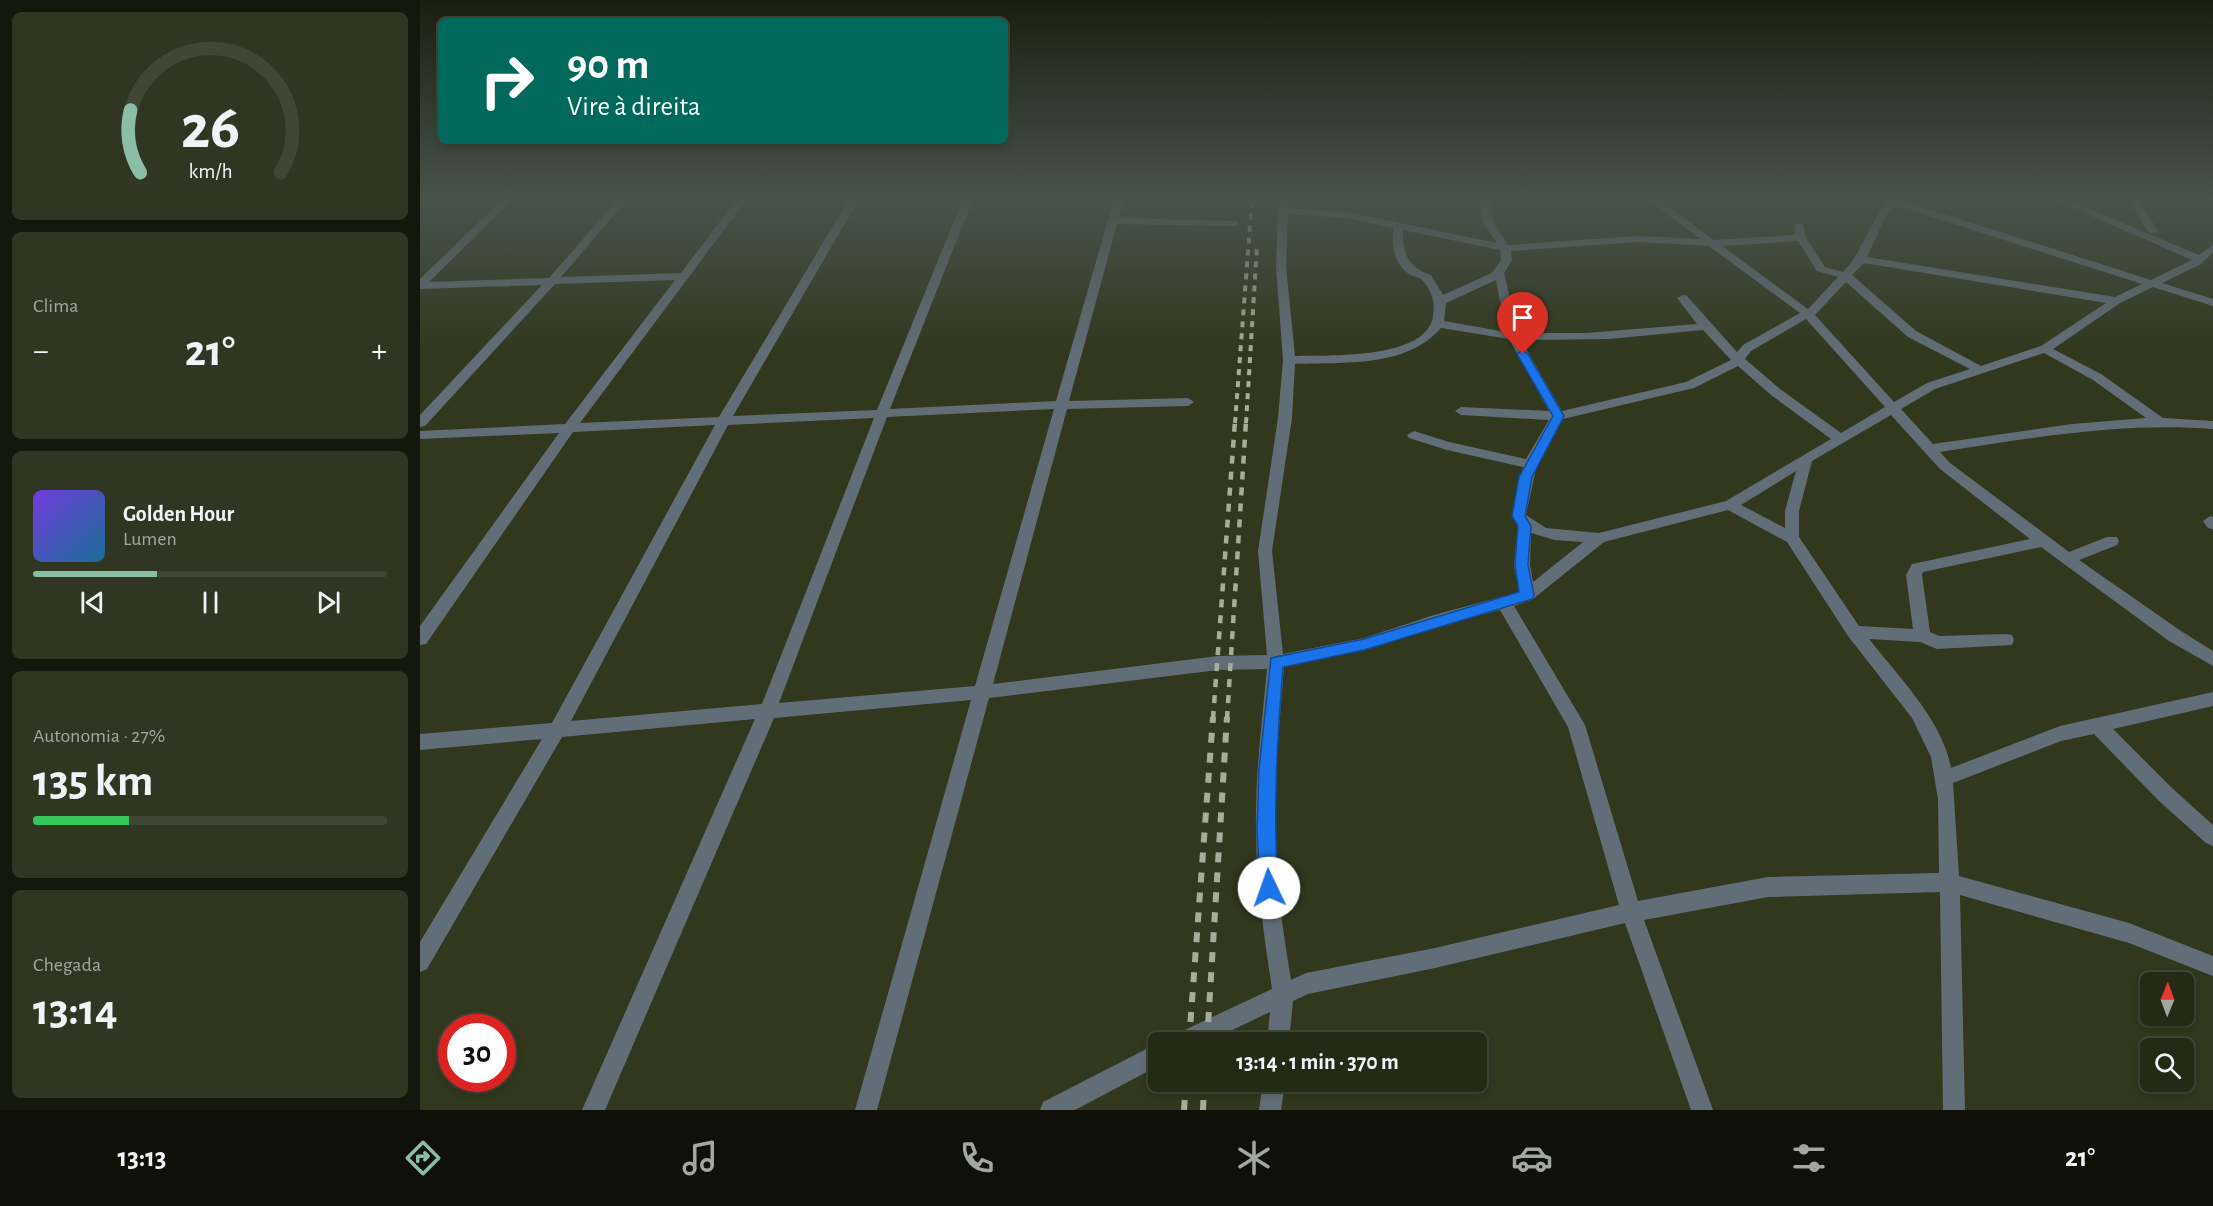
<!DOCTYPE html>
<html lang="pt">
<head>
<meta charset="utf-8">
<style>
	:root { --surface:#252a16; --page:#313623; --text:#f1f3f6; --muted:#a3a7a1; --line:#424635; --accent:#8abfa5 }
	body { margin:0; font-family:"Alegreya Sans",sans-serif; background:var(--page); color:var(--text); height:100vh; display:flex; flex-direction:column; font-size:22px; white-space:nowrap }
	* { box-sizing:border-box; margin:0 }
	p { font-size:20px; color:var(--muted) }
	.icon { flex:none; width:33px; height:33px; fill:none; stroke:currentColor; stroke-width:2; stroke-linecap:round; stroke-linejoin:round }
	.map { position:relative; flex:1; overflow:hidden }
	.sheet { display:flex; flex-direction:column; gap:12px; padding:12px; background:#14170c; width:420px }
	.sheet>* { flex:none }
	.banner { position:absolute; left:18px; top:18px; width:570px; height:126px; border-radius:9px; box-shadow:0 3px 9px #0003,0 0 0 2px var(--line); background:#00695c; color:#fff; overflow:hidden }
	.needle { width:39px; rotate:1deg }
	.tools { position:absolute; left:1720px; top:972px; display:grid; gap:12px }
	.tools a { display:grid; place-items:center; width:54px; height:54px; border-radius:9px; background:var(--surface); box-shadow:0 3px 9px #0003,0 0 0 2px var(--line); font-size:30px }
	.speed { position:absolute; left:18px; top:1014px; display:flex; gap:12px; font-size:30px; font-weight:700; text-align:center }
	.speed>* { display:grid; place-content:center; width:78px; height:78px; border-radius:50%; background:var(--surface); box-shadow:0 3px 9px #0003,0 0 0 2px var(--line); line-height:1 }
	.speed .limit { border:9px solid #d22; background:#fff; color:#111 }
	.pin { position:absolute; display:grid; place-items:center; width:51px; height:51px; color:#fff; margin:-62px -26px; border-radius:50% 50% 50% 0; rotate:-45deg; box-shadow:0 0 6px #0007 }
	.pin .icon { rotate:45deg }
	.me { position:absolute; width:66px; margin:-33px; rotate:357deg; stroke-linejoin:round; filter:drop-shadow(0 0 4px #0008) }
	.turn { display:flex; align-items:center; gap:21px; height:126px; padding:0 30px; font-size:27px }
	.turn .icon { width:78px; height:78px; stroke-width:2.5 }
	.turn b { display:block; font-size:42px; line-height:51px }
	.big { font-size:45px; font-weight:700; line-height:1.1 }
	.sheet .card { flex:1; display:flex; flex-direction:column; justify-content:center; gap:9px; min-width:0; padding:0 21px; border-radius:9px; background:var(--page) }
	.sheet .dial { align-items:center; gap:0 }
	.dial svg { height:156px; overflow:visible; fill:none; stroke:var(--line); stroke-width:7; stroke-linecap:round; text-anchor:middle }
	.dial text { fill:var(--text); stroke:none }
	.song { display:flex; align-items:center; gap:18px }
	.cover { width:72px; height:72px; border-radius:9px; background:linear-gradient(135deg,hsl(260 70% 55%),hsl(200 70% 35%)) }
	.played { height:6px; border-radius:3px; background:linear-gradient(90deg,var(--accent) 35%,var(--line) 35%) }
	.keys { display:flex; justify-content:space-around; direction:ltr }
	.heat { display:flex; justify-content:space-between; align-items:center; font-size:33px; direction:ltr }
	.charge { height:9px; border-radius:4px; background:linear-gradient(90deg,#34c759 27%,var(--line) 0) }
	.trip { position:absolute; left:728px; top:1032px; width:339px; height:60px; border-radius:9px; background:var(--surface); box-shadow:0 3px 9px #0003,0 0 0 2px var(--line); font-weight:700; line-height:60px; text-align:center }
	.menu { display:flex; height:96px; justify-content:space-around; align-items:center; background:#0f1109; color:var(--muted) }
	.menu .icon { width:42px; height:42px }
	.menu .active { color:var(--accent) }
	.menu b { font-size:27px; color:var(--text) }
	main { display:flex; flex:1; min-height:0 }
	.map>svg:first-child { display:block }
	.lines { fill:none; stroke-linecap:round; stroke-linejoin:round }
	.minor { fill:#626e77; fill-rule:evenodd }
	.rail-far2 { stroke:#a7ad9a; stroke-width:4; stroke-dasharray:6 6; stroke-linecap:butt }
	.rail-far1 { stroke:#a7ad9a; stroke-width:4.5; stroke-dasharray:8 8; stroke-linecap:butt }
	.rail { stroke:#a7ad9a; stroke-width:6; stroke-dasharray:10 10; stroke-linecap:butt }
	.route { fill:#1a73e8; stroke:#114b97; stroke-width:1.5 }
</style>
</head>
<body>
<main>
<section class="sheet">
<div class="card dial"><svg viewBox="0 0 100 80">
<path d="M14 69A42 42 0 1 1 86 69"/>
<path d="M14 69A42 42 0 0 1 9 37" stroke="#8abfa5"/>
<text x="50" y="56" font-size="32" font-weight="700">26</text>
<text x="50" y="72" font-size="11">km/h</text>
</svg></div>
<div class="card"><p>Clima</p>
<div class="heat"><a>−</a><b class="big">21°</b><a>+</a></div>
</div>
<div class="card">
<div class="song"><i class="cover"></i><div><b>Golden Hour</b><p>Lumen</p></div></div>
<div class="played"></div>
<div class="keys"><svg class="icon" aria-label="previous" viewBox="0 0 24 24"><path d="M18 5L8 12l10 7zM5 5v14"/></svg><svg class="icon" aria-label="pause" viewBox="0 0 24 24"><path d="M8 5v14M16 5v14"/></svg><svg class="icon" aria-label="next" viewBox="0 0 24 24"><path d="M6 5l10 7-10 7zM19 5v14"/></svg></div>
</div>
<div class="card"><p>Autonomia · 27%</p><b class="big">135 km</b><div class="charge"></div></div>
<div class="card"><p>Chegada</p><b class="big">13:14</b></div>
</section>
<div class="map">
<svg width="1793" height="1110" viewBox="0 0 1793 1110">
	<rect width="100%" height="100%" fill="#31381e"/>
	<g class="lines">
		<g class="minor">
			<path d="M83,199H93L9,282L129,278L198,199H208L141,277L261,273L317,199H327L160,423L299,417L429,199H439L313,416L457,410L543,199H553L470,409L636,401L694,199H704L699,218L818,221V225L814,226L697,224L649,401L768,398L774,402L768,406L647,409L573,684L798,656L847,655L838,551L858,418L863,360L856,266L858,213L856,211L859,209V199H869V208L927,212L1077,243L1062,221L1059,199H1069L1073,221L1088,245L1218,236L1280,239L1227,199H1238L1294,240L1375,235L1374,225L1383,223L1386,238L1405,267L1423,272C1443,251 1448,225 1467,202L1461,199H1477L1731,280L1772,260L1633,199H1646L1779,255L1793,245V253L1779,265L1742,283L1793,299V306L1733,287L1700,303L1633,349L1681,374L1743,418L1793,421V429C1701,422 1611,438 1520,452L1530,463L1649,552L1687,537H1697L1699,541L1697,545L1659,560L1761,631L1793,651V666L1749,641L1621,547L1503,572L1502,575L1510,632L1519,636L1586,634L1592,635L1594,640L1592,645L1517,649L1500,642L1449,639C1478,676 1523,721 1531,768L1640,726L1793,692V706L1693,729L1753,789L1793,825V846L1786,843L1739,801L1674,734L1641,741L1533,783L1539,876L1709,923L1793,956V976L1709,943L1540,895L1545,1110H1523L1520,892L1348,897L1224,920L1293,1110H1271L1205,923L1015,968L888,994L873,1001L869,1042H847L850,1012L787,1042H753L756,1034L852,989C844,936 836,883 836,829C835,776 842,722 847,669L798,670L569,698L457,1110H435L551,700L354,718L185,1110H162L335,719L142,737L7,969L0,972V942L122,739L0,750V734L132,723L295,425L153,432L6,644L0,645V626L139,433L0,439V431L145,424L255,280L135,284L5,426L0,427V415L122,285L0,289V279ZM1475,205L1722,284L1695,297L1447,257L1465,218ZM868,214L927,218L973,228C972,244 973,263 989,274C994,277 1001,277 1004,282C1013,294 1015,302 1013,316C1007,360 907,355 875,356L866,266ZM983,230L1080,250L1081,260L1072,273L1023,295L1011,275C988,268 982,253 983,230ZM1378,241L1397,271L1418,277L1388,309L1302,246ZM1218,242L1289,246L1380,313L1323,345L1317,352L1267,296L1263,295L1257,298L1277,324L1166,333H1098L1084,273L1092,260L1091,251ZM1444,263L1686,303L1621,346L1561,366L1496,331L1432,275ZM1076,280L1086,332L1024,321L1026,303ZM1426,282L1488,337L1550,369L1507,383L1474,402L1395,315ZM1386,319L1465,407L1421,433L1360,389L1325,359L1331,351ZM1021,328L1089,339L1129,411L1041,407L1035,411L1041,415L1129,420L1106,459L1029,442L994,431L987,435L989,438L1027,450L1103,467L1092,516L1098,524L1094,565L1099,592L1014,615L944,638L863,654L852,551L872,418L875,364C924,362 986,368 1021,328ZM1283,330L1311,360L1266,382L1142,411L1101,340L1189,339ZM1624,353L1673,380L1726,418L1652,424L1513,444L1481,409L1515,389ZM1318,366L1351,395L1411,439L1306,501L1179,533L1126,528L1106,515L1117,464L1143,419L1274,388ZM634,409L555,686L359,703L467,417ZM1471,415L1520,469L1610,539L1492,564L1486,575L1493,629L1439,626L1379,537V511L1392,461ZM454,418L342,704L151,721L308,425ZM1376,471L1365,511V528L1321,505ZM1308,510L1367,542L1428,636L1492,718L1511,757L1518,799L1519,873L1348,877L1218,901L1165,725L1094,606L1113,599L1184,542ZM1111,533L1135,540L1163,542L1113,582L1110,565ZM1080,610L1148,727L1199,905L1015,948L886,973L871,980C863,930 855,879 854,828C854,775 860,721 864,667L944,650L1015,627Z"/>
			<polygon points="1708,199 1718,199 1738,231 1737,233 1729,233"/>
			<polygon points="1790,516 1793,517 1793,529 1788,528 1783,521"/>
			<polygon points="738,1043 738,1066 655,1110 620,1110 623,1102"/>
			<polygon points="843,1082 865,1082 861,1110 839,1110"/>
		</g>
		<g class="rail-far2">
			<polyline points="815,423 832,199"/>
			<polyline points="826,423 837,246"/>
		</g>
		<g class="rail-far1">
			<polyline points="793,719 815,421"/>
			<polyline points="807,719 826,421"/>
		</g>
		<g class="rail">
			<polyline points="769,1042 793,717"/>
			<polyline points="787,1042 807,717"/>
			<polyline points="764,1110 766,1082"/>
			<polyline points="783,1110 784,1082"/>
		</g>
	</g>
	<linearGradient id="sky" x2="0" y2="1"><stop stop-color="#1b1f10"/><stop offset="0.56" stop-color="#48534c"/><stop offset="1" stop-color="#48534c" stop-opacity="0"/></linearGradient>
	<rect width="1793" height="354" fill="url(#sky)"/>
	<path class="route" d="M1103,350L1108,354L1144,416L1112,477L1105,516L1111,526L1108,565L1114,595L1112,599L944,650L863,667C857,741 853,813 858,888L855,894L849,897L842,894L840,888L837,830L839,769L851,658L944,639L1099,592L1095,565L1098,526L1092,516L1099,477L1133,416L1097,354Z"/>
</svg>
<div class="tools">
<a><svg class="needle" viewBox="-14 -14 28 28"><path d="M0-13l5 13h-10z" fill="#e53935"/><path d="M0 13l5-13h-10z" fill="#a3a7a1"/></svg></a>
<a><svg class="icon" aria-label="search" viewBox="0 0 24 24"><circle cx="10" cy="10" r="6"/><path d="M15 15l6 6"/></svg></a>
</div>
<div class="speed"><div class="limit">30</div></div>
<div class="pin" style="left:1103px;top:354px;background:#d93025"><svg class="icon" aria-label="arrive" viewBox="0 0 24 24"><path d="M6 21V4h12l-3 4 3 4H6"/></svg></div>
<svg class="me" style="left:849px;top:888px" viewBox="-20 -20 40 40"><circle r="19" fill="#fff"/><path d="M0-13L10 11 0 6-10 11z" fill="#1a73e8"/></svg>
<div class="trip">13:14 · 1 min · 370 m</div>
<div class="banner">
<div class="turn"><svg class="icon" aria-label="right" viewBox="0 0 24 24"><path d="M7 20v-9h11M14 6l5 5-5 5"/></svg><div><b>90 m</b>Vire à direita</div></div>
</div>
</div>
</main>
<nav class="menu">
<b>13:13</b>
<svg class="icon active" aria-label="directions" viewBox="0 0 24 24"><path d="M12 3l9 9-9 9-9-9zM9 14v-3h6M13 9l2 2-2 2"/></svg>
<svg class="icon" aria-label="music" viewBox="0 0 24 24"><path d="M9 18V5l10-2v13"/><circle cx="6" cy="18" r="3"/><circle cx="16" cy="16" r="3"/></svg>
<svg class="icon" aria-label="phone" viewBox="0 0 24 24"><path d="M5 4h4l2 5-3 2q2 4 5 5l2-3 5 2v4C11 20 4 13 5 4z"/></svg>
<svg class="icon" aria-label="climate" viewBox="0 0 24 24"><path d="M12 3v18M4 7l16 10M4 17L20 7"/></svg>
<svg class="icon" aria-label="car" viewBox="0 0 24 24"><path d="M5 17H2v-5l4-1 3-4h7l3 4 3 1v5h-3M9 17h6M6 11h13"/><circle cx="7" cy="17" r="2"/><circle cx="17" cy="17" r="2"/></svg>
<svg class="icon" aria-label="filters" viewBox="0 0 24 24"><path d="M4 7h16M4 17h16"/><circle cx="9" cy="7" r="2"/><circle cx="15" cy="17" r="2"/></svg>
<b>21°</b>
</nav>
</body>
</html>
